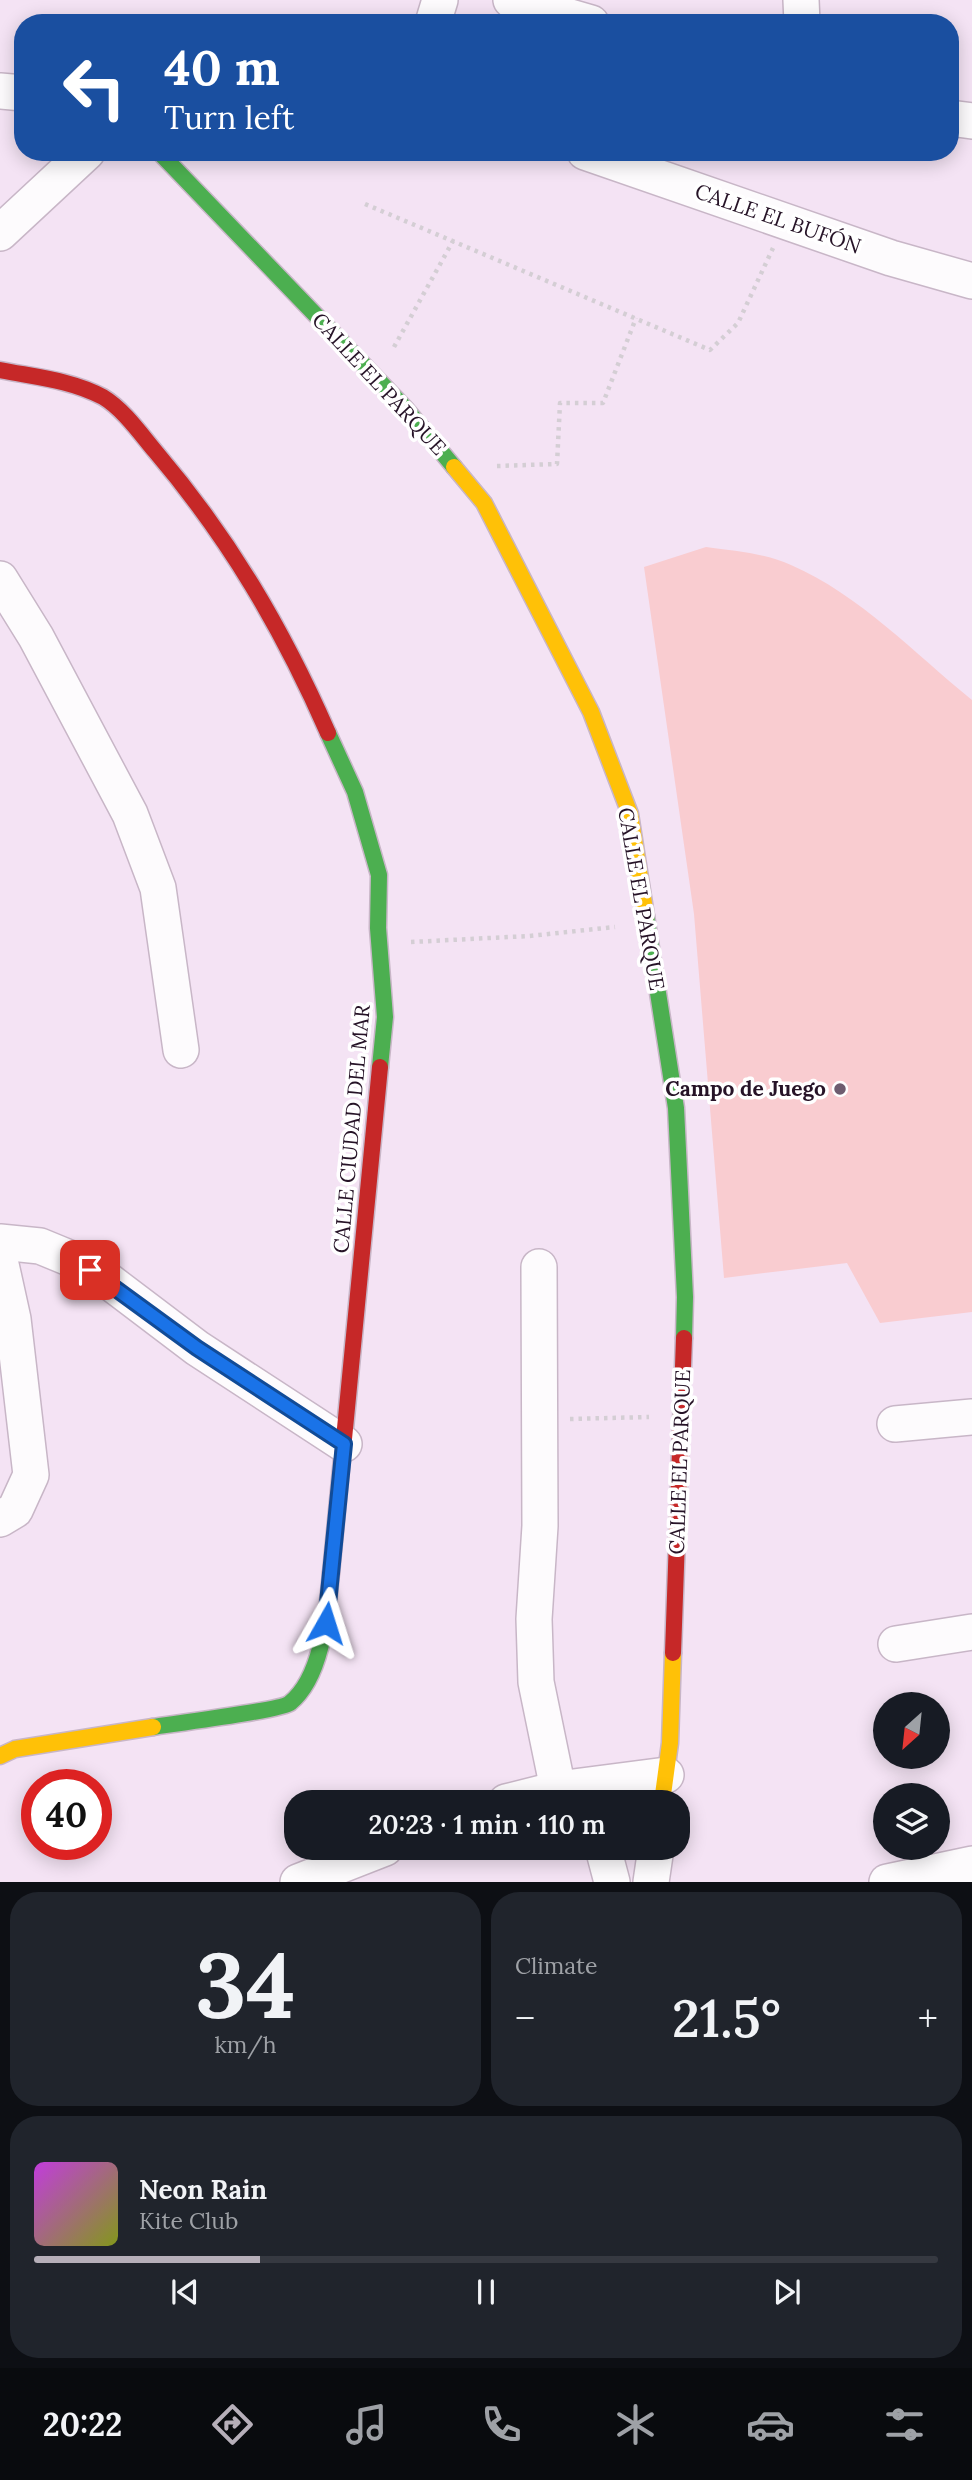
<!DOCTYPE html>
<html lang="en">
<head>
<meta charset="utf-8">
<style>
	:root { --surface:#171b24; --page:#20242c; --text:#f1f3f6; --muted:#9ea1a6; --line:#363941; --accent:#b6afb9 }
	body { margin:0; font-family:Lora,serif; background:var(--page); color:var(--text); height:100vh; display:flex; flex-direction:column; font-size:26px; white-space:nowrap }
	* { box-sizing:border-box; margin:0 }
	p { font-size:23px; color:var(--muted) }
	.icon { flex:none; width:38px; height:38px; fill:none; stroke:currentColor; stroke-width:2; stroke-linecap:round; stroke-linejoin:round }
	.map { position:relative; height:1882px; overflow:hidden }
	.drawer { display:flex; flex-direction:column; gap:10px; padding:10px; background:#0d0f14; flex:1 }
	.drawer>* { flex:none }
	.top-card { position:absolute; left:14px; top:14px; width:945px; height:147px; border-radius:28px; box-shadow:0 4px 18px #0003; background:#1a4fa0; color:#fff; overflow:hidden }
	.needle { width:46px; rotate:207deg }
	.controls { position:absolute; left:873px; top:1692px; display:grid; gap:14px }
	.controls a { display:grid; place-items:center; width:77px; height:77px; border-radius:50%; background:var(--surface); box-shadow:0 4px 18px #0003; font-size:35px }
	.speed { position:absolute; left:21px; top:1769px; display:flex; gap:14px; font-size:35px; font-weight:700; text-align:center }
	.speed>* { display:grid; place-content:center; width:91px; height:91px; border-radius:50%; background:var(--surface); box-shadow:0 4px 18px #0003; line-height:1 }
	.speed .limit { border:10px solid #d22; background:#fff; color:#111 }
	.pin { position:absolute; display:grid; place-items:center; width:60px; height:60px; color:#fff; margin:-30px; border-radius:14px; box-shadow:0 4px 10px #0006 }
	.me { position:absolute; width:77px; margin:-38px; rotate:6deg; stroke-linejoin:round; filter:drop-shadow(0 0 5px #0008) }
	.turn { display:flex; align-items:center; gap:24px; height:147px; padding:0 35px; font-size:32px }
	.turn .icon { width:91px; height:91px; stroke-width:2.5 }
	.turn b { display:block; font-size:49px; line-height:60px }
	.big { font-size:52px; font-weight:600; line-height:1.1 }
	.drawer .widget { flex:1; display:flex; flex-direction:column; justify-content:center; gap:10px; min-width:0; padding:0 24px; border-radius:28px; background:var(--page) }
	.drawer .dial { align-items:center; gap:0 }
	.dial b { font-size:91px; line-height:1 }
	.song { display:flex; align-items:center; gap:21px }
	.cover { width:84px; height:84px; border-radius:10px; background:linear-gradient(135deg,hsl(290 70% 55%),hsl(70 70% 35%)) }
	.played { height:7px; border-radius:4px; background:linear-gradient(90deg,var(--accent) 25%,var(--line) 25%) }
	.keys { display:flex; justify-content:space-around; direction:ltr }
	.heat { display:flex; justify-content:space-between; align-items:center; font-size:38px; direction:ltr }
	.drawer .tiles { flex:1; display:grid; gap:10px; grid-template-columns:1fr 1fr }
	.widget:last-child { grid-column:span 2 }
	.trip { position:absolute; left:284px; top:1790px; width:406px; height:70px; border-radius:28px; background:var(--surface); box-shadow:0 4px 18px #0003; font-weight:600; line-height:70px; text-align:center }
	.tab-bar { display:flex; height:112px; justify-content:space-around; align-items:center; background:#090b0e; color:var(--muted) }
	.tab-bar .icon { width:49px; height:49px }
	.tab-bar .active { color:var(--accent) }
	.tab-bar b { font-size:32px; color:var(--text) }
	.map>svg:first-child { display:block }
	.green { fill:#f9ccd0 }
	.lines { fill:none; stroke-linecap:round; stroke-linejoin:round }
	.street-casing { stroke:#c8b6c7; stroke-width:38 }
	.fast-casing { stroke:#c8b6c7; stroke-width:19 }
	.slow-casing { stroke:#c8b6c7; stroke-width:19 }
	.jam-casing { stroke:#c8b6c7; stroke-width:19 }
	.path { stroke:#d4ced4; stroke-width:4.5; stroke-dasharray:3.5 5; stroke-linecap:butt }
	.street { stroke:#fdfbfd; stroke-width:35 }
	.fast { stroke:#4caf50; stroke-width:16 }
	.slow { stroke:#ffc107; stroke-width:16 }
	.jam { stroke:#c62828; stroke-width:16 }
	.route-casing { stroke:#114b97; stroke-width:18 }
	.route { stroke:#1a73e8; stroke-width:12 }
	.poi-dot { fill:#6e5c6f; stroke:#fff; stroke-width:2.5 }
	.labels { text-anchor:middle; stroke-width:7; stroke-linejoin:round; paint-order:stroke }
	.street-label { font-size:21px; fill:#261327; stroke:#fff }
	.poi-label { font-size:21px; font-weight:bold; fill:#261327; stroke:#fff; text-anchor:end }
</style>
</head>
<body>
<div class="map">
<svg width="972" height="1882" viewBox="0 0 972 1882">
	<rect width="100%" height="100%" fill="#f4e3f4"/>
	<path class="green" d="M706,547C735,551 764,553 791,565C860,595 914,653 972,700V1312L880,1323L847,1263L724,1278L694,914L644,567Z"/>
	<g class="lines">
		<g class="street-casing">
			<g id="street">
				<polyline points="511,0 591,23"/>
				<polyline points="801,0 802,23"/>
				<polyline points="433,23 440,0"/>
				<polyline points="0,91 23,93"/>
				<polyline points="950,118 972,121"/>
				<polyline points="585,152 891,258 972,281"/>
				<polyline points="0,233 87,152"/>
				<polyline points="0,579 36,637 130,814 158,888 181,1050"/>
				<polyline points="0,1242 40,1246 74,1260 106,1279 197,1348 344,1444"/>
				<polyline points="0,1260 13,1319 31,1475 15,1510 0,1519"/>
				<polyline points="539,1267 540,1526 534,1619 536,1682 558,1789"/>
				<polyline points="895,1424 972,1417"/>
				<polyline points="896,1644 972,1632"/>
				<polyline points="506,1802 558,1789 666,1775"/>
				<polyline points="603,1848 612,1882"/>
				<polyline points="298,1882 385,1848"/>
				<polyline points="651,1882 656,1848"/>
				<polyline points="887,1882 972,1864"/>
			</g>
		</g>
		<g class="fast-casing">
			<g id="fast">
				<polyline points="159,152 406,409 454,467"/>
				<polyline points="328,733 355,792 379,875 378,928 385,1017 380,1067"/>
				<polyline points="646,916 676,1108 685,1297 684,1338"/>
				<path d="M153,1727C172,1724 282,1710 290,1703C323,1676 327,1613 331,1573"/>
			</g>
		</g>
		<g class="slow-casing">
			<g id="slow">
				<polyline points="454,467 484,503 591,712 630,814 646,916"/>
				<polyline points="0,1756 15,1749 153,1727"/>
				<polyline points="662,1802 670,1743 673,1653"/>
			</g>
		</g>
		<g class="jam-casing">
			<g id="jam">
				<path d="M0,370C35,377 71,380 103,397C123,409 140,433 155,451C229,538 282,628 328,733"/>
				<polyline points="331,1573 380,1067"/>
				<polyline points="673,1653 684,1338"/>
			</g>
		</g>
		<g class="path">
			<polyline points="365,204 710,350 738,323 773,248"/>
			<polyline points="394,347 453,241"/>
			<polyline points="497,466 557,464 560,403 603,403 636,318"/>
			<polyline points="411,942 529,936 615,927"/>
			<polyline points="570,1419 649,1417"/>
		</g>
		<use href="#street" class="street"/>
		<use href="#fast" class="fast"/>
		<use href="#slow" class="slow"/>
		<use href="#jam" class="jam"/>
	</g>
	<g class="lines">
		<g class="route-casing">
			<polyline id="route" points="90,1270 197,1348 344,1444 326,1623"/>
		</g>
		<use href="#route" class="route"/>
	</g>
	<circle class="poi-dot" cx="840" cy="1089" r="7"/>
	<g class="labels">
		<g class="street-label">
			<text transform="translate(778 219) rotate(19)" y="7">CALLE EL BUFÓN</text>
			<text transform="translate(379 384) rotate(47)" y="7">CALLE EL PARQUE</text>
			<text transform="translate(641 899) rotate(80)" y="7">CALLE EL PARQUE</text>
			<text transform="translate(352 1129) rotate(-85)" y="7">CALLE CIUDAD DEL MAR</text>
			<text transform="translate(680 1462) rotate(-88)" y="7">CALLE EL PARQUE</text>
		</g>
		<g class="poi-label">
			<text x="826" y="1096">Campo de Juego</text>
		</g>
	</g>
</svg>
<div class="controls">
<a><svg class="needle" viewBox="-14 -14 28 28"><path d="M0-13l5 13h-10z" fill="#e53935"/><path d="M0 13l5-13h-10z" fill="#9ea1a6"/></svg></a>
<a><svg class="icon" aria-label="layers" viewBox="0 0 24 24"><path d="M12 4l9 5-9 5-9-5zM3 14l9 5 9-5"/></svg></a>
</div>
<div class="speed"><div class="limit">40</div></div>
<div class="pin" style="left:90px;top:1270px;background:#d93025"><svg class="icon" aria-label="arrive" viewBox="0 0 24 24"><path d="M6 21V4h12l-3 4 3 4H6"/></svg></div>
<svg class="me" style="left:326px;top:1623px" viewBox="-20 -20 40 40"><path d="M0-17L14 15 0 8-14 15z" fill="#1a73e8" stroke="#fff" stroke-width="4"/></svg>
<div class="trip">20:23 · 1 min · 110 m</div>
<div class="top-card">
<div class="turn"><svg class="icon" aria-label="left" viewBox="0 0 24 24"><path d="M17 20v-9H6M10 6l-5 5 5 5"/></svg><div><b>40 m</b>Turn left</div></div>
</div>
</div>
<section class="drawer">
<div class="tiles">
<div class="widget dial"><b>34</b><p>km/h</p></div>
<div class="widget"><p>Climate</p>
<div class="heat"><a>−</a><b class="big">21.5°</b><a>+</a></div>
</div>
<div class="widget">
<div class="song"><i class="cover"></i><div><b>Neon Rain</b><p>Kite Club</p></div></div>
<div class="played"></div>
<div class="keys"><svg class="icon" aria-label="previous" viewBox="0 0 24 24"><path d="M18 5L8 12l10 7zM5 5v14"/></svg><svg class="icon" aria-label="pause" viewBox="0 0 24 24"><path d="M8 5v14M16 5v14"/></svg><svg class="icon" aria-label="next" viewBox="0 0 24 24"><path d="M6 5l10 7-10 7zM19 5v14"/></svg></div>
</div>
</div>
</section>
<nav class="tab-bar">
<b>20:22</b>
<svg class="icon active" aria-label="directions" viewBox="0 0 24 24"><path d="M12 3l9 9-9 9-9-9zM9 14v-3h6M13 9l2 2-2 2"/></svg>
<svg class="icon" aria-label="music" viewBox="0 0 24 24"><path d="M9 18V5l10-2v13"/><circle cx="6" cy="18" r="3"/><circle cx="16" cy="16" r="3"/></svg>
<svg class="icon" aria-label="phone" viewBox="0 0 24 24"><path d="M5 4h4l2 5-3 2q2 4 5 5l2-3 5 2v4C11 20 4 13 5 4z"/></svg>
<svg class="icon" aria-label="climate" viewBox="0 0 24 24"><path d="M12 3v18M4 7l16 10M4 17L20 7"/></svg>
<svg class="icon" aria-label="car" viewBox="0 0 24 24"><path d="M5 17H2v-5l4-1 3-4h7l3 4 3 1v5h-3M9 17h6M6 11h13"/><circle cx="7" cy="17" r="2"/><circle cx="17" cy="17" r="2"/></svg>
<svg class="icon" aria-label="filters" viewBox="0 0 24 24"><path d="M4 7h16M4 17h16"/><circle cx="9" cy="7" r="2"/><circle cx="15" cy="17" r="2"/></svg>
</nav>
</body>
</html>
